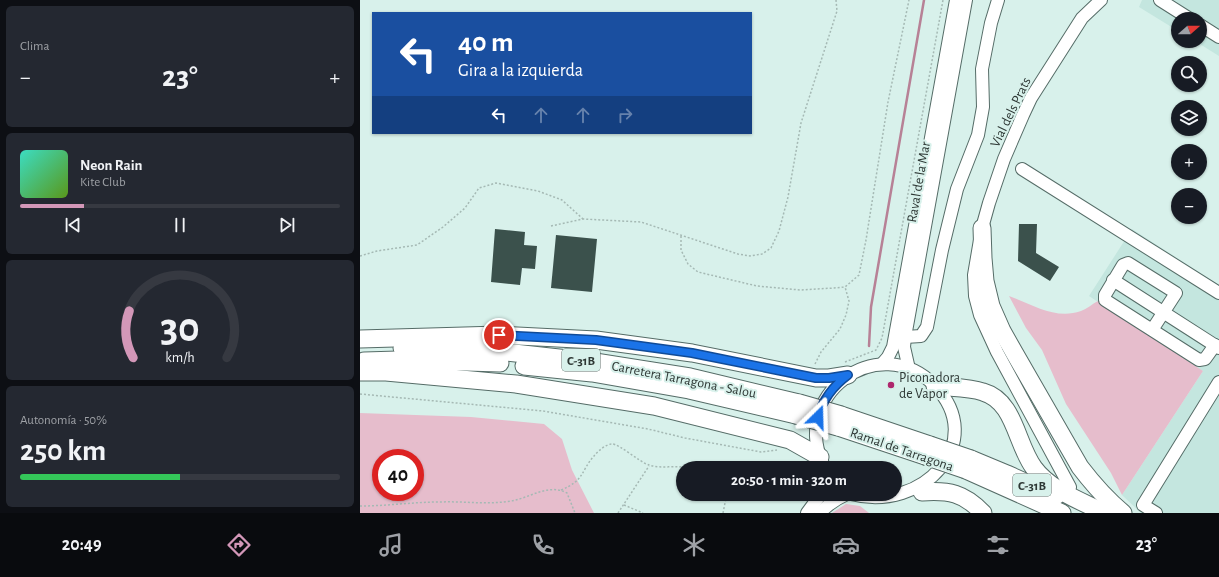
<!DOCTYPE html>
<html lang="es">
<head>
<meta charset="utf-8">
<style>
	:root { --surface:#171b24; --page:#242831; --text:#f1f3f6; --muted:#9ea1a6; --line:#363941; --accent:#d397b8 }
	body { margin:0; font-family:"Alegreya Sans",sans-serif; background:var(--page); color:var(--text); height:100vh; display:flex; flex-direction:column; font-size:15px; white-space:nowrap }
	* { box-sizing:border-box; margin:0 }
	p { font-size:13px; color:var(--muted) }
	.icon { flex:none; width:22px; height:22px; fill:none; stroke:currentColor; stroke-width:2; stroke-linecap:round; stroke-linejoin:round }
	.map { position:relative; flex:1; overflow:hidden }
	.sheet { display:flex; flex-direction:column; gap:6px; padding:6px; background:#0d0f14; width:360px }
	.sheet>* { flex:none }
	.top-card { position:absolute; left:12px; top:12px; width:380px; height:122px; border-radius:0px; box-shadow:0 1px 3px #0004; background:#1a4fa0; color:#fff; overflow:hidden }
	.needle { width:26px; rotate:69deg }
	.fabs { position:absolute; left:811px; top:12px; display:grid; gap:8px }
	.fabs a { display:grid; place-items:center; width:36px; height:36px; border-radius:50%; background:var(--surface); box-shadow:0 1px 3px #0004; font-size:20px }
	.speed { position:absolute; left:12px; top:449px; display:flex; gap:8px; font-size:20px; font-weight:700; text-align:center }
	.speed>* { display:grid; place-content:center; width:52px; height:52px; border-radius:50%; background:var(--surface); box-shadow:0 1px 3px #0004; line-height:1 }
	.speed .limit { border:6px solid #d22; background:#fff; color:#111 }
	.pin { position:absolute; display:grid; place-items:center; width:34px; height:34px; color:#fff; margin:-17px; border:2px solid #fff; border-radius:50%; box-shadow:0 1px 4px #0007 }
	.me { position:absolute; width:44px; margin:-22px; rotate:22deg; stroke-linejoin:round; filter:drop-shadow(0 0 3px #0008) }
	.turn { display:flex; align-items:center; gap:14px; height:84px; padding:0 20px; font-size:18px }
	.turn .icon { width:52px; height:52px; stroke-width:2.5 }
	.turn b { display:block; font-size:28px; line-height:34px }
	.lanes { display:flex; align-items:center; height:38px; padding:0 20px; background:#0003; justify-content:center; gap:20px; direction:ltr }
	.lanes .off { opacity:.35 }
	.big { font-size:30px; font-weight:700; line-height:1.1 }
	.sheet .tile { flex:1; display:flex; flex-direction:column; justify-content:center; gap:6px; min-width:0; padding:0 14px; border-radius:6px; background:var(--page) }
	.sheet .dial { align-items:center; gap:0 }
	.dial svg { height:104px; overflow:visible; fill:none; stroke:var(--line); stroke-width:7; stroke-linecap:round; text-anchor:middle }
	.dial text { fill:var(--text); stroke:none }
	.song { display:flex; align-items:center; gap:12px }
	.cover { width:48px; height:48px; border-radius:6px; background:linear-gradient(135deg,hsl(170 70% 55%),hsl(90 70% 35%)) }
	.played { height:4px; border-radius:2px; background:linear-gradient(90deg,var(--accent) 20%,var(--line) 20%) }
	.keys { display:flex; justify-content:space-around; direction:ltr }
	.heat { display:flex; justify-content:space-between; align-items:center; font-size:22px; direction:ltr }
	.charge { height:6px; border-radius:3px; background:linear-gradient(90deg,#34c759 50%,var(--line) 0) }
	.trip { position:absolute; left:316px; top:461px; width:226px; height:40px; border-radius:20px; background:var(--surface); box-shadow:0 1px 3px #0004; font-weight:700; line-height:40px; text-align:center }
	.tab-bar { display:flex; height:64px; justify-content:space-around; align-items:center; background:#090b0e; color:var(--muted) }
	.tab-bar .icon { width:28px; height:28px }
	.tab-bar .on { color:var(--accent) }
	.tab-bar b { font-size:18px; color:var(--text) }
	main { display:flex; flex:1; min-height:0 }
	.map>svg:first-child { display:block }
	.built { fill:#c4e6df }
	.green { fill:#e6bdcc; fill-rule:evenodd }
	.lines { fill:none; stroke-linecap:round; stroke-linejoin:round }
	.stream { stroke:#b78196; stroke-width:2.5 }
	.building { fill:#3b514c }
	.minor-casing { stroke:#556c67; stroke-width:14 }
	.highway-casing { stroke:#556c67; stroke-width:19 }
	.path { stroke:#a5b9b4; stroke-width:1.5; stroke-dasharray:2 2; stroke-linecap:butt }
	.minor { stroke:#fff; stroke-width:12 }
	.highway { stroke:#fff; stroke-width:17 }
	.highway-bridge-casing { stroke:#556c67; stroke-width:19; stroke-linecap:butt }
	.highway-bridge { stroke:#fff; stroke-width:17 }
	.route-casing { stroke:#114b97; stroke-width:10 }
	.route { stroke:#1a73e8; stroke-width:7 }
	.poi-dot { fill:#ae276d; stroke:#d8f1eb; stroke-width:1.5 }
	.labels { text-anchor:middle; stroke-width:4; stroke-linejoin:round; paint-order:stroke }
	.shield { fill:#d8f1eb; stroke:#61706c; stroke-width:1 }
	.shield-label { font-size:13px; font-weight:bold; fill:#2e3835 }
	.street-label { font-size:14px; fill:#2e3835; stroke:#d8f1eb }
	.poi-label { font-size:14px; fill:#2e3835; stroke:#d8f1eb; text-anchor:start }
</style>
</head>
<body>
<main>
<section class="sheet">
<div class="tile"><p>Clima</p>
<div class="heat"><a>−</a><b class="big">23°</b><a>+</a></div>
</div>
<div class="tile">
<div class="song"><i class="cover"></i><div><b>Neon Rain</b><p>Kite Club</p></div></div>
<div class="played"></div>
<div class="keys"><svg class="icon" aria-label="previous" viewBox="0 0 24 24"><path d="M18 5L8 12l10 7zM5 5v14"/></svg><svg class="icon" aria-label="pause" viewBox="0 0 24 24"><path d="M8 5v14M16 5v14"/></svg><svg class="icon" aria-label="next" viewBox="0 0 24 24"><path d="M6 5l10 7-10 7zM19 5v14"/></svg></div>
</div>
<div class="tile dial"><svg viewBox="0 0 100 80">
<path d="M14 69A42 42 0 1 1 86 69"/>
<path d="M14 69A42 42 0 0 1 11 33" stroke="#d397b8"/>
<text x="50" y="56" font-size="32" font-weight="700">30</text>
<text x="50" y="72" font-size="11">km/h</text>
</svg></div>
<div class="tile"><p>Autonomía · 50%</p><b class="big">250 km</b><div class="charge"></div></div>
</section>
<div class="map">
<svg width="859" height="513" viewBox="0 0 859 513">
	<rect width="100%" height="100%" fill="#d8f1eb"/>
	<g class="built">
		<polygon points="782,0 859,0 859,56 835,41 840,41 840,19 818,19 818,31 779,7"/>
		<polygon points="772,229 859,285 859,513 781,513 762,495 843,371 729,296"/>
	</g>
	<g class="green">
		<path d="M649,296C672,304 695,320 721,311C727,309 732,304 738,301L843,371L762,495L751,473L706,404L682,350L666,328Z"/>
		<path d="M0,413L111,417L184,424L202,439L212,470L234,513H0ZM21,458H55V492H21Z"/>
		<polygon points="486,504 500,506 509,513 472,513"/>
	</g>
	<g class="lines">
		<polyline class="stream" points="509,346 511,307 564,0"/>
	</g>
	<g class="building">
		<polygon points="659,224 677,224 676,253 699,267 690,281 658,261"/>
		<polygon points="135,229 165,232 164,245 177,246 175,269 162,268 160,285 131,282"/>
		<polygon points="196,235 237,239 232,292 191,288"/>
	</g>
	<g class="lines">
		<g class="minor-casing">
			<g id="minor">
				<polyline points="800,0 830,19"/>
				<polyline points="840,25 859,37"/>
				<polyline points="662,169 859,293"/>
				<polyline points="753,280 859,348"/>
				<polyline points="792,330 816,293 768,263 763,265 745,295 745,300 839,360 845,359 855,345"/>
				<polyline points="545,337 561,336 567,327 582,250 597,189 618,135 623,107 622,69 631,23 638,0"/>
				<polyline points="522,364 528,357 533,347 596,0"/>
				<polyline points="549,369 544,347 545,337 606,0"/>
				<path d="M465,468C427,397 518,328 575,386C629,442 563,513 491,494"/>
				<polyline points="710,487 637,352 620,315 615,296 614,275 622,228 629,203 644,159 663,115 671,98 722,18 741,0"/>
				<polyline points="447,513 461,494"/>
				<path d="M460,513C468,504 476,499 487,494"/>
				<polyline points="796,513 783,505 859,382"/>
			</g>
		</g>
		<g class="highway-casing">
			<g id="highway">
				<path d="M622,228L623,258L625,281L631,306L642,331L655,354L720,467C733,484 746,499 763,513"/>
				<polyline points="0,339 139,335 236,340 332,353 456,378 469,378 488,375"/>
				<polyline points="42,348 137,351 235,362 330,377 439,403"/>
				<polyline points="4,361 38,360 140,363"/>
				<polyline points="164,366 232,373 329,390 436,415"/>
				<polyline points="0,372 26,372 156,384 294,406 430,440 460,457"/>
				<path d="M575,386C590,388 608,387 623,392C655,401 656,444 674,468C690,490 721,501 745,513"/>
				<polyline points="481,415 570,445"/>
				<polyline points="478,427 565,456"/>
				<polyline points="611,459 647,474 696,496"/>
				<polyline points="606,470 702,513"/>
				<path d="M562,492C589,490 604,493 623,513"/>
			</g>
		</g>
		<g class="path">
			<polyline points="191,226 223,219 281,222 378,254 390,256 402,254 411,248 419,231 428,197 441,123 477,11 476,0"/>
			<polyline points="321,236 321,250 328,264 338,272 397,286 440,290 474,288 485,287 499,275 506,240 528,102 549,0"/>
			<polyline points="0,256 17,251 57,245 83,227 105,208 119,188 136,183 178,191 202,200 223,219"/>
			<polyline points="485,362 516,350 522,338 583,0"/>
			<polyline points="455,364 461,352 480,329 486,315 489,301 485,287"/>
			<polyline points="0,394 183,411 288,429 325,438 401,452 417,450"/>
			<path d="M201,490C225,480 220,472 234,456C238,451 246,444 252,444C260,444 279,462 289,465C301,469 316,465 328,468"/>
			<polyline points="264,505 283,513"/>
			<path d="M0,506C27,506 53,502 80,502C104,501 127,505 151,501C170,498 188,483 207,493L215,513"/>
			<polyline points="258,513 289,466"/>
			<polyline points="363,513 366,498 365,494"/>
		</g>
		<use href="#minor" class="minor"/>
		<use href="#highway" class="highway"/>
		<g class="highway-bridge-casing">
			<g id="highway-bridge">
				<polyline points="439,403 481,415"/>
				<polyline points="436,415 478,427"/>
				<polyline points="570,445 611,459"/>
				<polyline points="565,456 606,470"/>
			</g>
		</g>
		<use href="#highway-bridge" class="highway-bridge"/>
	</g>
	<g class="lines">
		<g class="route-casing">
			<path id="route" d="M139,335L236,340L332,353L456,378H469L488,375C473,386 463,399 458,417"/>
		</g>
		<use href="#route" class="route"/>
	</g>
	<circle class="poi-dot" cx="531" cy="385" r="4"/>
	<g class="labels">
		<g class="shield">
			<rect x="202" y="349" width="38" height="22" rx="3"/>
			<rect x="653" y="474" width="38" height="22" rx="3"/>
		</g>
		<g class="shield-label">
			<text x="221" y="365">C-31B</text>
			<text x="672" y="490">C-31B</text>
		</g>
		<g class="street-label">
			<text transform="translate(650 112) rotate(-64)" y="5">Vial dels Prats</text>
			<text transform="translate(558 182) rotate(-80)" y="5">Raval de la Mar</text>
			<text transform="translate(324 379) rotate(11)" y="5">Carretera Tarragona - Salou</text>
			<text transform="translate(542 449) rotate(19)" y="5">Ramal de Tarragona</text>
		</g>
		<g class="poi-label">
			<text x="539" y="382">Piconadora<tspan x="539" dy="16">de Vapor</tspan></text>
		</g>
	</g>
</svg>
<div class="fabs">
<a><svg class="needle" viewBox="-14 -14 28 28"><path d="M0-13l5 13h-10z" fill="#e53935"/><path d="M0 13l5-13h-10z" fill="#9ea1a6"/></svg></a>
<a><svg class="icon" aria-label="search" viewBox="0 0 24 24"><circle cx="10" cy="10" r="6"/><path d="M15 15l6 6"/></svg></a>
<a><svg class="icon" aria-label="layers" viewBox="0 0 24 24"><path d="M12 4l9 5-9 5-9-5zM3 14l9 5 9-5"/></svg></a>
<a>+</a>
<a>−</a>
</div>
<div class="speed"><div class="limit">40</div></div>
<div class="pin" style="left:139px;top:335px;background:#d93025"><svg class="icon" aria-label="arrive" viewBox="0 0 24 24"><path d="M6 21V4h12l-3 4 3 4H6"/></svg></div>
<svg class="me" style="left:458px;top:417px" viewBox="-20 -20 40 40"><path d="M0-17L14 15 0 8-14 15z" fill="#1a73e8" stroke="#fff" stroke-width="4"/></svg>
<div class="trip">20:50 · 1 min · 320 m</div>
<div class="top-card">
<div class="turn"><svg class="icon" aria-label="left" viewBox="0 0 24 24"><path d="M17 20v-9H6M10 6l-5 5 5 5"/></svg><div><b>40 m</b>Gira a la izquierda</div></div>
<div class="lanes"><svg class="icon" aria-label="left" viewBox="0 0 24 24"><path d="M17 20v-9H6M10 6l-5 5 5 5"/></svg><svg class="icon off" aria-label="ahead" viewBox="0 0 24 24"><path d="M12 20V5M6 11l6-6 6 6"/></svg><svg class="icon off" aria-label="ahead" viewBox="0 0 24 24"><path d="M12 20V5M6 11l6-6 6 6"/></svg><svg class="icon off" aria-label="right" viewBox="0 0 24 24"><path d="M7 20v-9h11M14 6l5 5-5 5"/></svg></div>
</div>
</div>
</main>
<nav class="tab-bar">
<b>20:49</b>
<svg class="icon on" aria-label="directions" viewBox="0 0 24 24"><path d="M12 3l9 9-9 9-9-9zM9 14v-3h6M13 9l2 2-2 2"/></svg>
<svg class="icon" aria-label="music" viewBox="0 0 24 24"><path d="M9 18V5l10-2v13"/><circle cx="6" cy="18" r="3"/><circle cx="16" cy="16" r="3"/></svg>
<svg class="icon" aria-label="phone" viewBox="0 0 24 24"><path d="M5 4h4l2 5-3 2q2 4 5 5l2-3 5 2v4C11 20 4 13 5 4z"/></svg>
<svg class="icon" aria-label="climate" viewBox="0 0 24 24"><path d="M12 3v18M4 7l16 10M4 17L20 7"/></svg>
<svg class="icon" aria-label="car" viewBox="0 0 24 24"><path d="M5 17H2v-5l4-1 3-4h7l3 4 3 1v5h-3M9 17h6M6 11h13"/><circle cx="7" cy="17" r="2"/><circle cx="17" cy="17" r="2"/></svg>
<svg class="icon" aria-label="filters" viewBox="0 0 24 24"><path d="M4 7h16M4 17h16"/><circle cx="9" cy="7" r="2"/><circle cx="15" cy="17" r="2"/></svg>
<b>23°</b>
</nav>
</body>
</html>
